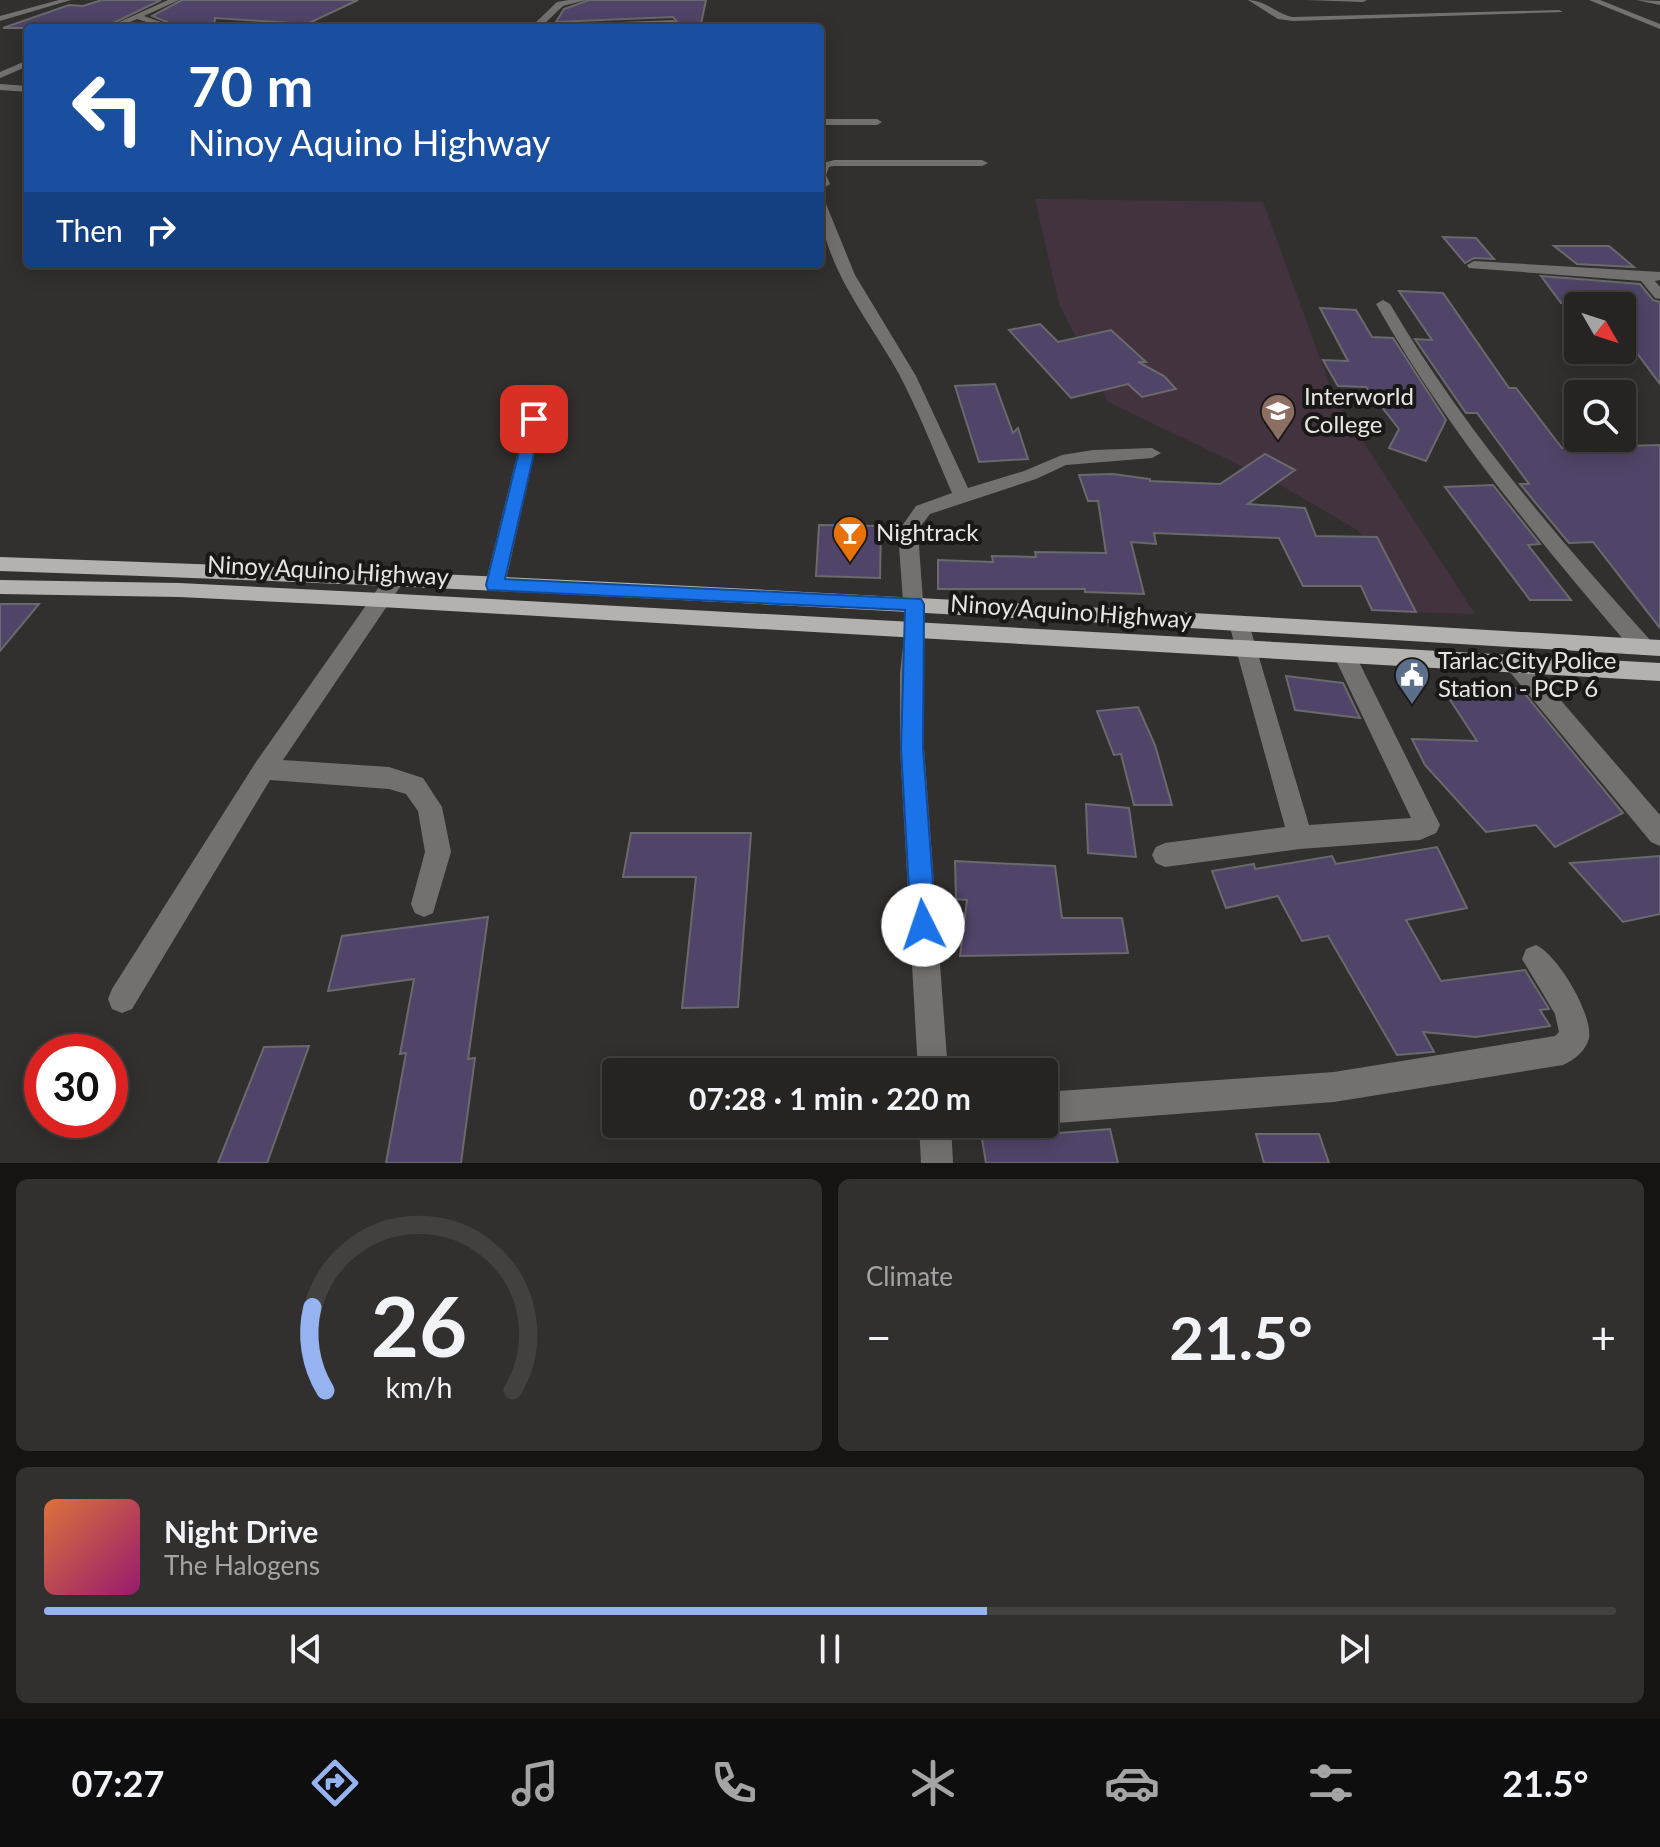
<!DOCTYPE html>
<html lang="en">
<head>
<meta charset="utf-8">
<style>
	:root { --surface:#262422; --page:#32302f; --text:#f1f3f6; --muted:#a4a4a5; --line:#424140; --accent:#95b2f1 }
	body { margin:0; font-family:Lato,sans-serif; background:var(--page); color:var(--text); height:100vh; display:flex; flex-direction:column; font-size:30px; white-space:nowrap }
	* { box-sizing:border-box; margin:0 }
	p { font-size:26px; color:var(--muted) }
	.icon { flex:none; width:44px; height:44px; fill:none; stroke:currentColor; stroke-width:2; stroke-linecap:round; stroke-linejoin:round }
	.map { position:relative; height:1163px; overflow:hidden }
	.details { display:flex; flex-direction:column; gap:16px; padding:16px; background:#151413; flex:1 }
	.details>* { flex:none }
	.banner { position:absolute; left:24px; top:24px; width:800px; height:244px; border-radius:8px; box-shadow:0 4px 20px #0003,0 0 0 2px var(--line); background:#1a4fa0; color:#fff; overflow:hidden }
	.needle { width:52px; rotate:129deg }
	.buttons { position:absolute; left:1564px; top:292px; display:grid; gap:16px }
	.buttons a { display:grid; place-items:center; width:72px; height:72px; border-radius:8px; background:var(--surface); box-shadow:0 4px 20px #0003,0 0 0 2px var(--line); font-size:40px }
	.speed { position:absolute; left:24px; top:1034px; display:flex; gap:16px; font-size:40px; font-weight:700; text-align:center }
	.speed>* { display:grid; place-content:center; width:104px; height:104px; border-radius:50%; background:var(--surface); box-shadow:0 4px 20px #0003,0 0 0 2px var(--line); line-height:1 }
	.speed .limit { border:12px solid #d22; background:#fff; color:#111 }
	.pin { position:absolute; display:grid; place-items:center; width:68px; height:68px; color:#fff; margin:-34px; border-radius:16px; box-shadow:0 4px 12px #0006 }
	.me { position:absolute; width:88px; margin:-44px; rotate:356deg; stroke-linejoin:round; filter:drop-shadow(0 0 6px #0008) }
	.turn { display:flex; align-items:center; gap:28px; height:168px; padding:0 32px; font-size:36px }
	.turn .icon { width:104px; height:104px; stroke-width:2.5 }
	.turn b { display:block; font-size:56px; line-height:68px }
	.then { display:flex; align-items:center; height:76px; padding:0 32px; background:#0003; gap:16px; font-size:30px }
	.big { font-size:60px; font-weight:700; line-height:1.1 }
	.details .widget { flex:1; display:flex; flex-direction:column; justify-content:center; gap:12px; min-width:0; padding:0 28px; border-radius:12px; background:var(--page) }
	.details .dial { align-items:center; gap:0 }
	.dial svg { height:208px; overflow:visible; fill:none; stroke:var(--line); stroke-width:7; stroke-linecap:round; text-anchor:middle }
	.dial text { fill:var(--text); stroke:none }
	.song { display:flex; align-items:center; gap:24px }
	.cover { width:96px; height:96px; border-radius:12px; background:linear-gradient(135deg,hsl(20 70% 55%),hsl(320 70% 35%)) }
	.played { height:8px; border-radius:4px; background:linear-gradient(90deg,var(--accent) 60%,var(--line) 60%) }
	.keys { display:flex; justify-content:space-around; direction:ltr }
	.heat { display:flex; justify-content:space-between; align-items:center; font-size:44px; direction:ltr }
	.details .tiles { flex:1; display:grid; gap:16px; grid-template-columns:1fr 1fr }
	.widget:last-child { grid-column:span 2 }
	.trip { position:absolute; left:602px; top:1058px; width:456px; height:80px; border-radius:8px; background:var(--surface); box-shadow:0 4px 20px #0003,0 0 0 2px var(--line); font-weight:700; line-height:80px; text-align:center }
	.menu { display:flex; height:128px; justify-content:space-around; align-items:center; background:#0f0e0e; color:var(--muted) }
	.menu .icon { width:56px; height:56px }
	.menu .current { color:var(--accent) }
	.menu b { font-size:36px; color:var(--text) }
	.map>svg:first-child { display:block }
	.education { fill:#42333f }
	.building { fill:#504468; stroke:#6a696c; stroke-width:2 }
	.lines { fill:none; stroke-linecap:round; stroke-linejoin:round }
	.minor { fill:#727170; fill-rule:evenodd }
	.major { fill:#b3b2af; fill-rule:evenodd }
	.route { fill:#1a73e8; stroke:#114b97; stroke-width:2 }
	.labels { text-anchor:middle; stroke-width:8; stroke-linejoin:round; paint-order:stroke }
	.poi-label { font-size:24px; fill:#e6e5e3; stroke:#191817; text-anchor:start }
	.street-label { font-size:24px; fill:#e6e5e3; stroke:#191817 }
</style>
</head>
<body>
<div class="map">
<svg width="1660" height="1163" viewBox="0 0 1660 1163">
	<rect width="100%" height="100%" fill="#32302e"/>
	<polygon class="education" points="1035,199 1263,202 1334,397 1475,614 1407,612 1359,531 1277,483 1108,402 1059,303"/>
	<g class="building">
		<polygon points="102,0 161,0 103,28 3,28 69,5 83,6"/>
		<polygon points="182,0 358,0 307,24 215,18 214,28 181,28 152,16"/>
		<polygon points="589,0 706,0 701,24 683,24 682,28 630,28 679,24 673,17 556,22 564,9"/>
		<polygon points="1443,237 1476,238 1494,259 1474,258 1465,263"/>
		<polygon points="1554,246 1609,246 1634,267 1577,264"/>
		<polygon points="1541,276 1640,284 1653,300 1660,302 1660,384 1630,344 1622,343 1622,306 1561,303"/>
		<polygon points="1399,291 1443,293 1509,388 1516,388 1562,448 1660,445 1660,628 1593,542 1569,543 1520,484 1529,484 1477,413 1466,413 1421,348 1415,339 1432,340"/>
		<polygon points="1320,308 1356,310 1372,337 1393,338 1446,420 1426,461 1389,448 1399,429 1366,387 1338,386 1323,360 1348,361"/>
		<polygon points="1040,324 1058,342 1111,330 1146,362 1138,362 1164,376 1176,389 1142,397 1128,384 1071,398 1009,330"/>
		<polygon points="995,384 1013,433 1018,428 1028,459 979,462 955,386"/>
		<polygon points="1265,454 1295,470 1248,504 1305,508 1316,536 1377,537 1416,612 1372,610 1361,586 1303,586 1279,538 1154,533 1156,544 1131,542 1144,594 1085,592 1085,589 938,589 938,560 993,562 992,556 1036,557 1035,552 1106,553 1098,501 1088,501 1079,475 1113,474 1150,479 1150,481 1220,484"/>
		<polygon points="1493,485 1540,544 1528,545 1571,600 1530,600 1445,487"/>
		<polygon points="819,525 881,526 880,578 816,576"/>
		<polygon points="0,604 39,604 0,651"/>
		<polygon points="1286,676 1343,683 1360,718 1295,710"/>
		<polygon points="1482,686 1485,690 1520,688 1623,813 1555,847 1536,825 1486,832 1425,765 1412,739 1477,741 1443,689"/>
		<polygon points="1138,707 1155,745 1172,805 1134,805 1121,754 1114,755 1097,711"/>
		<polygon points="1086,804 1129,808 1136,857 1088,853"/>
		<polygon points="631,833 751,833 738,1007 682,1008 696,877 623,877"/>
		<polygon points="1437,847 1467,908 1406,920 1441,981 1525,970 1549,1009 1540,1010 1550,1026 1476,1037 1423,1032 1434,1052 1397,1055 1328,936 1302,941 1278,896 1226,908 1212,871 1254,864 1255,869 1332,856 1336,864"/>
		<polygon points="1660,856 1660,914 1623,922 1570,863"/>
		<polygon points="955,861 1055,866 1062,918 1122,918 1128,953 960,956 967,900 956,899"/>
		<polygon points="488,917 468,1059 475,1058 461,1163 386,1163 406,1053 400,1054 414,979 328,991 342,936"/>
		<polygon points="309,1046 267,1163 218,1163 264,1047"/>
		<polygon points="1110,1129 1118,1163 986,1163 982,1139"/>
		<polygon points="1256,1134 1319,1134 1329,1163 1264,1163"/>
	</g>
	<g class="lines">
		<g class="minor">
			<polygon points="59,0 71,0 0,21 0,16"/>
			<polygon points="168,0 179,0 144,16 178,28 165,28 137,19 117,28 106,28"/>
			<polygon points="569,0 586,0 563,6 543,25 673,20 677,22 582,28 515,28 533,25 557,2"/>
			<path d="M1248,0C1265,0 1277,14 1293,17L1559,10L1563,12L1293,21L1278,19Z"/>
			<polygon points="1306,0 1367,0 1363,2"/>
			<polygon points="1589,0 1600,0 1660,24 1660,29"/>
			<polygon points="1636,0 1660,1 1660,5"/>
			<polygon points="28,60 28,66 0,78 0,72"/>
			<polygon points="0,84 28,86 28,92 0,90"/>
			<polygon points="820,119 877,119 882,122 877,125 820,125"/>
			<polygon points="834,160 982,160 988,163 982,166 834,166 829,167 826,175 830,184 820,191 820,164"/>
			<path d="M820,200L826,204L855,275L916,376L968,488L1024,471L1062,455L1093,450L1152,448L1161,453L1152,458L1066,465L1036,479L930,514L920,527L919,546L925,628L922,673L924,748L948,1072H918L900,748V673L905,628L899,546L902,526L916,506L952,493C935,454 919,412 899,374C870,321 820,263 820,200Z"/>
			<polygon points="1474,261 1660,272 1660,280 1655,281 1660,287 1660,299 1655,298 1641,281 1469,268 1467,265"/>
			<path d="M1383,300L1390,304C1463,428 1555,535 1651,641L1654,647L1651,653L1643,655L1635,653C1540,542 1448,432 1376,304Z"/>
			<polygon points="534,414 542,419 505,585 502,590 488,590 485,585 526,419"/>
			<polygon points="395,572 402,574 405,579 402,584 283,760 389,767 423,778 442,807 451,852 433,913 424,917 415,913 411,904 425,852 418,811 406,794 389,789 270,780 132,1009 122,1013 112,1009 108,999 112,989 256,762 388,574"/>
			<polygon points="1239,616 1246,618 1249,624 1309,825 1411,818 1333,654 1336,648 1344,646 1352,648 1436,817 1440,825 1436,833 1420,840 1300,849 1165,867 1156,863 1152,855 1156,847 1165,843 1285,827 1229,624 1232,618"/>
			<polygon points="1517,656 1525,659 1660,815 1660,846 1651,842 1509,671 1506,665 1509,659"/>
			<path d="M1536,945C1557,954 1593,1014 1589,1038C1586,1051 1574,1060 1563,1065L1334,1102L1044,1124V1092L1334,1072L1555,1036L1559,1032L1555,1014L1522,959L1526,949Z"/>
			<polygon points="919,1124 951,1124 953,1163 921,1163"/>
		</g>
		<g class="major">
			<path d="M0,557C554,575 1107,608 1660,640V656C1107,623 554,589 0,571Z"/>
			<polygon points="0,580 179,583 381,593 1660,663 1660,681 381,607 179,597 0,594"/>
		</g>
	</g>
	<polygon class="route" points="534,415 542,419 505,579 921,599 924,604 923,748 936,925 932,933 923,937 915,933 911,925 901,748 905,610 488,590 486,585 527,419"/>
	<defs>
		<g id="university-pin" transform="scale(1.8)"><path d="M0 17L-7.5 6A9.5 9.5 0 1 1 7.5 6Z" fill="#8d6e63" stroke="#191817"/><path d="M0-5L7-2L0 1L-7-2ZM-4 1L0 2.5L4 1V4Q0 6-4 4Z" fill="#fff"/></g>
		<g id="bar-pin" transform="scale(1.8)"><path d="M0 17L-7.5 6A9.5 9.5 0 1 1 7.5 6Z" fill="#e8710a" stroke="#191817"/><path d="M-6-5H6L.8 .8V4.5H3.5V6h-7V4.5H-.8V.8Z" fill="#fff"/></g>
		<g id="civic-pin" transform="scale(1.8)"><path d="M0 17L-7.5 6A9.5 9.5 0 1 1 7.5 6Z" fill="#5c6f8a" stroke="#191817"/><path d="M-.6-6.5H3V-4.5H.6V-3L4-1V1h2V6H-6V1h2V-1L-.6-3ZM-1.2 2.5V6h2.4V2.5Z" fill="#fff"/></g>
	</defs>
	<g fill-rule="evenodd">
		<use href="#university-pin" x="1278" y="411"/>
		<use href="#bar-pin" x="850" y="533"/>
		<use href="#civic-pin" x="1412" y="675"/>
	</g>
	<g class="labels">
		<g class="poi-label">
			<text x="1304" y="405">Interworld<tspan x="1304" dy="28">College</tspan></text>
			<text x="876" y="541">Nightrack</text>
			<text x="1438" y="669">Tarlac City Police<tspan x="1438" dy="28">Station - PCP 6</tspan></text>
		</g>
		<g class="street-label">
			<text transform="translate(328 571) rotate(3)" y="8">Ninoy Aquino Highway</text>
			<text transform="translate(1071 612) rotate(4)" y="8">Ninoy Aquino Highway</text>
		</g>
	</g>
</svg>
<div class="buttons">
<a><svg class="needle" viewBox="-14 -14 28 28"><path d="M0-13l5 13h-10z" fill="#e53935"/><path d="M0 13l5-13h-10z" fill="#a4a4a5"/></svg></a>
<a><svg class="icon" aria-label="search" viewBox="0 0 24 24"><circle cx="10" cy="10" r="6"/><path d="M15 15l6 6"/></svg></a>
</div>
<div class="speed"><div class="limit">30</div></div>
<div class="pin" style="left:534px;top:419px;background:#d93025"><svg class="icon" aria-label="arrive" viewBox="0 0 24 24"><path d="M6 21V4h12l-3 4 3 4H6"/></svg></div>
<svg class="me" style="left:923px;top:925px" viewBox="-20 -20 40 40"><circle r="19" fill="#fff"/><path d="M0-13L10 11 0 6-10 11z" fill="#1a73e8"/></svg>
<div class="trip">07:28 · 1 min · 220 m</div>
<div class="banner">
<div class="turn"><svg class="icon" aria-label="left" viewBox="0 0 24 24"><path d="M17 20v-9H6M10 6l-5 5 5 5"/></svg><div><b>70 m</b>Ninoy Aquino Highway</div></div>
<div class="then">Then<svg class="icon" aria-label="right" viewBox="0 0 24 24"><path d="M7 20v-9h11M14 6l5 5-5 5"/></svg></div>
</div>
</div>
<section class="details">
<div class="tiles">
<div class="widget dial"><svg viewBox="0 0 100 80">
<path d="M14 69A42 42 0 1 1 86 69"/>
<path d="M14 69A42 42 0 0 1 9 37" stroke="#95b2f1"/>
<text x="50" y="56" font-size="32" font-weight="700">26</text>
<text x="50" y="72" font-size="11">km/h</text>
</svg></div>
<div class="widget"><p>Climate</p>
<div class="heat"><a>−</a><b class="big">21.5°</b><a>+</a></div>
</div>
<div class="widget">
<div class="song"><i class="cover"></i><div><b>Night Drive</b><p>The Halogens</p></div></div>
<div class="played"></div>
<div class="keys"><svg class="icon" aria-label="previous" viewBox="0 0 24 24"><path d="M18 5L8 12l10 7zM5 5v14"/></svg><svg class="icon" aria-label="pause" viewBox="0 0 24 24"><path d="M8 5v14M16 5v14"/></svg><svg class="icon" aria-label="next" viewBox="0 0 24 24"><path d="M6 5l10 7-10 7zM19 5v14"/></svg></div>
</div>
</div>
</section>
<nav class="menu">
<b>07:27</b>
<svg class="icon current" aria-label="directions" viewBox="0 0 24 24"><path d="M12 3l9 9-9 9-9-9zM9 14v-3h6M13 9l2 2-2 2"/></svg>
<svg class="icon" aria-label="music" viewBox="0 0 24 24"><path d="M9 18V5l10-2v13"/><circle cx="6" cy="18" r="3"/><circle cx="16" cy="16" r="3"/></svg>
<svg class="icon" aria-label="phone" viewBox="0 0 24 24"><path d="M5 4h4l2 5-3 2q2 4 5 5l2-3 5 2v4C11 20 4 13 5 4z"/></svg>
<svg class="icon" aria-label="climate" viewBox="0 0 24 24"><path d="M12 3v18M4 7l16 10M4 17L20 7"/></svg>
<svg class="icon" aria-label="car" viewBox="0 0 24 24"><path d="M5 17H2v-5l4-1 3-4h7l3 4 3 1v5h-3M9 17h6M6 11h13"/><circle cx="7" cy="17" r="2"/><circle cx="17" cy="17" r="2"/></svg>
<svg class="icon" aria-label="filters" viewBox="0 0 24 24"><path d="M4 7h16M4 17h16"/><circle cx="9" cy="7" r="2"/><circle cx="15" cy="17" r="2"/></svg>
<b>21.5°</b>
</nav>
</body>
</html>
